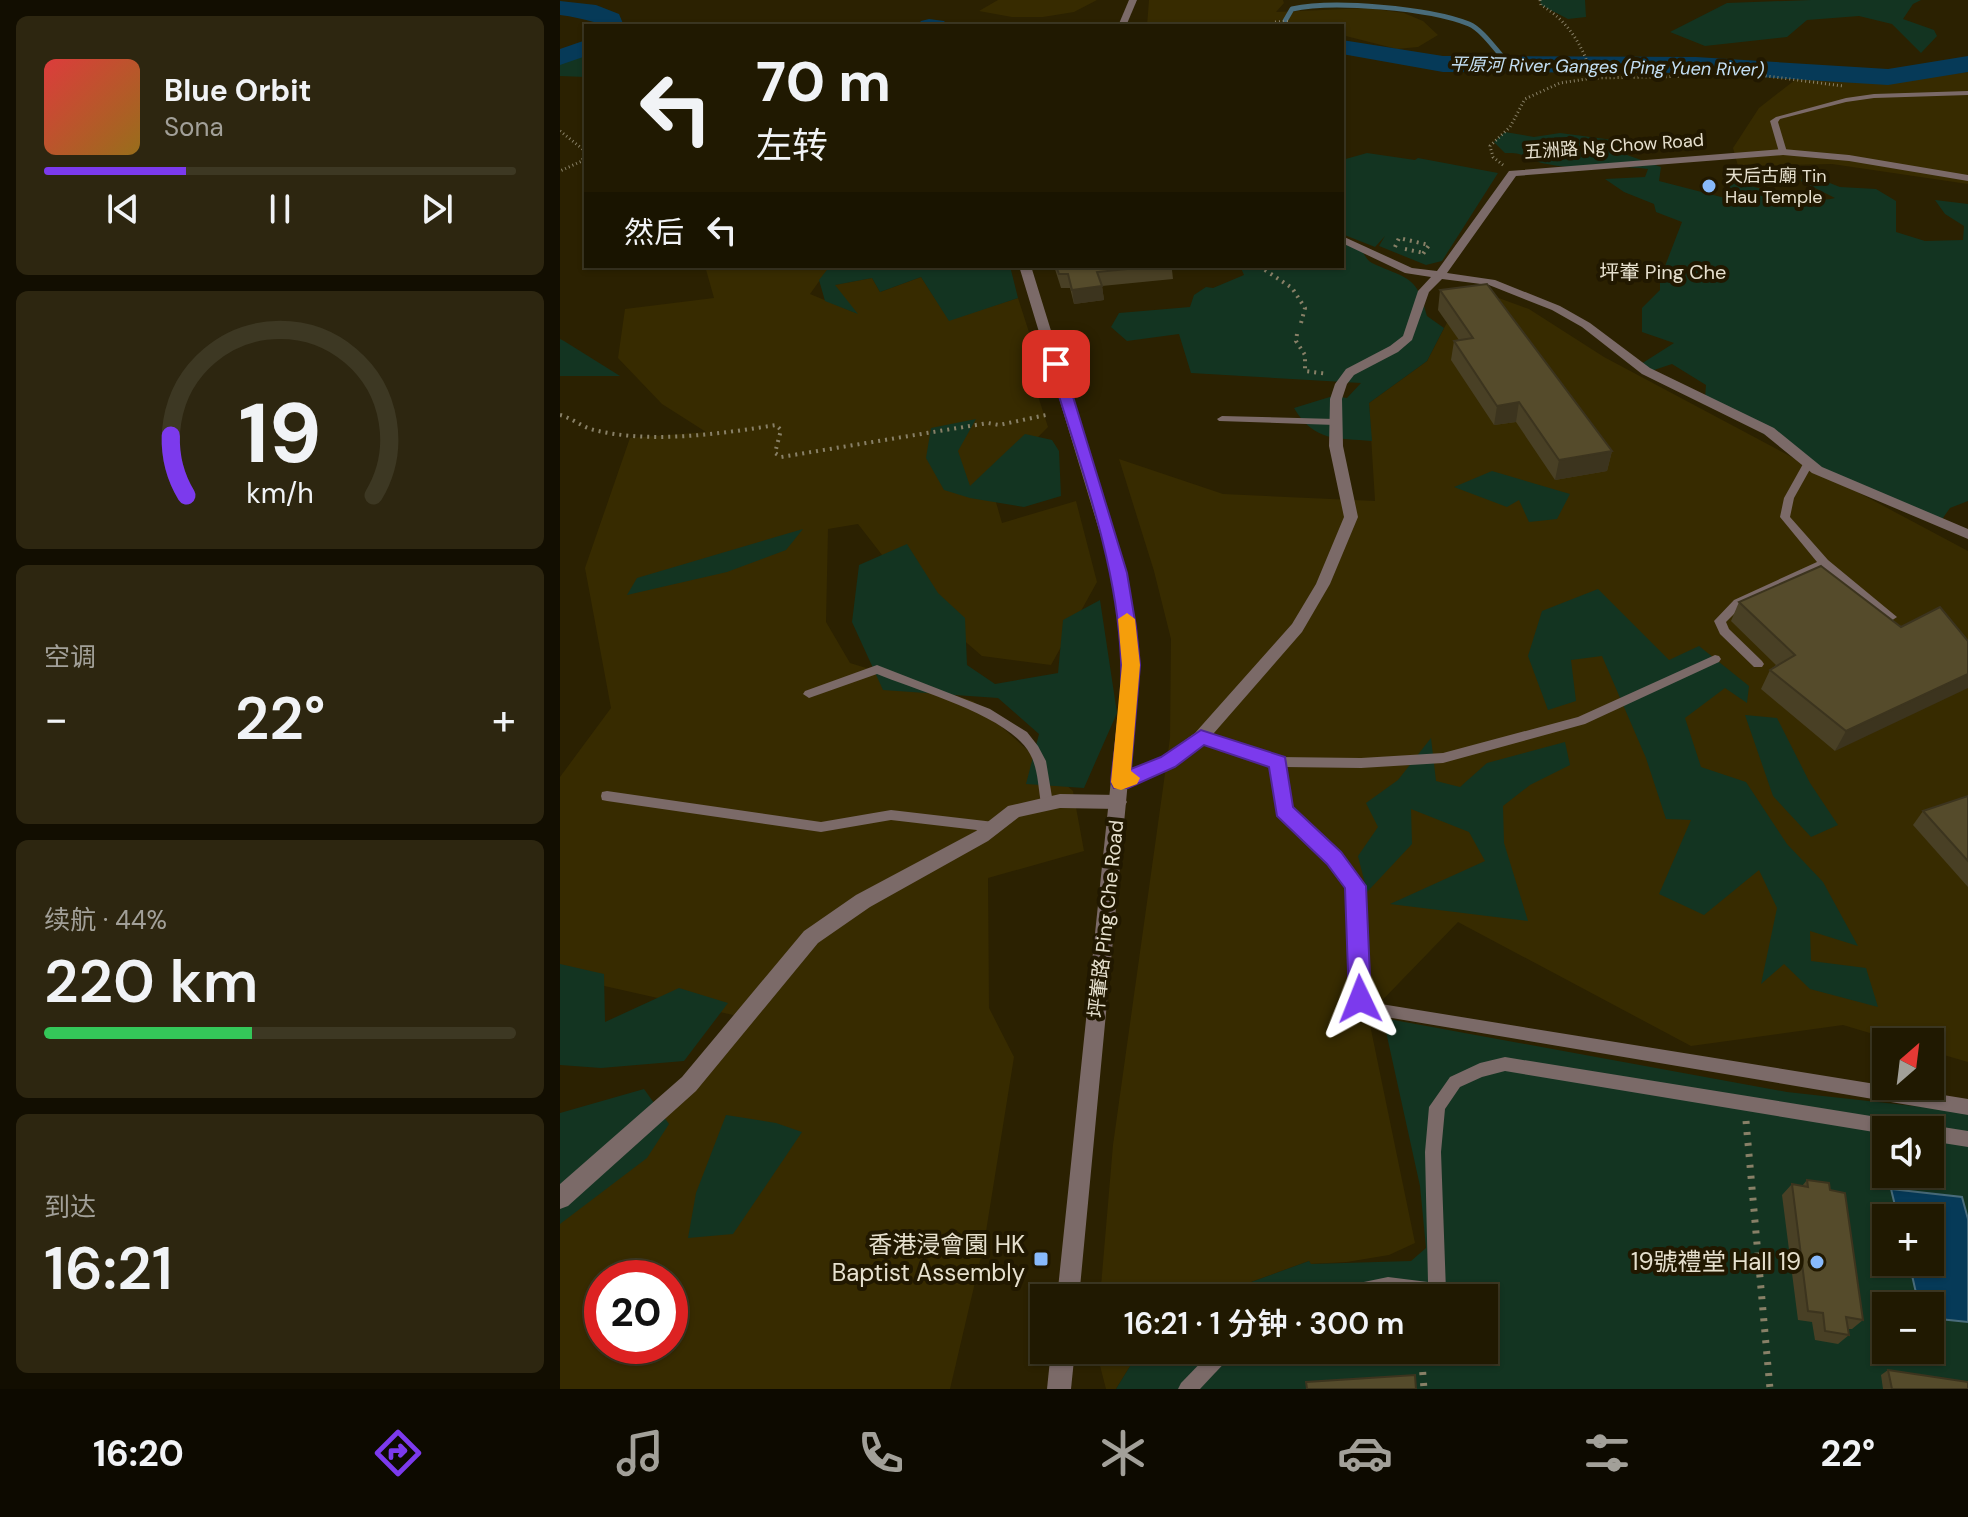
<!DOCTYPE html>
<html lang="zh">
<head>
<meta charset="utf-8">
<style>
	:root { --surface:#201901; --page:#2d2610; --text:#f1f3f6; --muted:#a2a099; --line:#3d3823; --accent:#7c3aed }
	body { margin:0; font-family:"DM Sans","Noto Sans SC",sans-serif; background:var(--page); color:var(--text); height:100vh; display:flex; flex-direction:column; font-size:30px; white-space:nowrap }
	* { box-sizing:border-box; margin:0 }
	p { font-size:26px; color:var(--muted) }
	.icon { flex:none; width:44px; height:44px; fill:none; stroke:currentColor; stroke-width:2; stroke-linecap:round; stroke-linejoin:round }
	.map { position:relative; flex:1; overflow:hidden }
	.details { display:flex; flex-direction:column; gap:16px; padding:16px; background:#120e01; width:560px }
	.details>* { flex:none }
	.hud { position:absolute; left:24px; top:24px; width:760px; height:244px; border-radius:0px; box-shadow:0 2px 6px #0004,0 0 0 2px var(--line); background:#201901; color:var(--text); overflow:hidden }
	.needle { width:52px; rotate:28deg }
	.fabs { position:absolute; left:1312px; top:1028px; display:grid; gap:16px }
	.fabs a { display:grid; place-items:center; width:72px; height:72px; border-radius:0px; background:var(--surface); box-shadow:0 2px 6px #0004,0 0 0 2px var(--line); font-size:40px }
	.speed { position:absolute; left:24px; top:1260px; display:flex; gap:16px; font-size:40px; font-weight:700; text-align:center }
	.speed>* { display:grid; place-content:center; width:104px; height:104px; border-radius:50%; background:var(--surface); box-shadow:0 2px 6px #0004,0 0 0 2px var(--line); line-height:1 }
	.speed .limit { border:12px solid #d22; background:#fff; color:#111 }
	.pin { position:absolute; display:grid; place-items:center; width:68px; height:68px; color:#fff; margin:-34px; border-radius:16px; box-shadow:0 4px 12px #0006 }
	.me { position:absolute; width:88px; margin:-44px; rotate:358deg; stroke-linejoin:round; filter:drop-shadow(0 0 6px #0008) }
	.turn { display:flex; align-items:center; gap:28px; height:168px; padding:0 40px; font-size:36px }
	.turn .icon { width:104px; height:104px; stroke-width:2.5 }
	.turn b { display:block; font-size:56px; line-height:68px }
	.then { display:flex; align-items:center; height:76px; padding:0 40px; background:#0003; gap:16px; font-size:30px }
	.big { font-size:60px; font-weight:600; line-height:1.1 }
	.details .tile { flex:1; display:flex; flex-direction:column; justify-content:center; gap:12px; min-width:0; padding:0 28px; border-radius:12px; background:var(--page) }
	.details .dial { align-items:center; gap:0 }
	.dial svg { height:208px; overflow:visible; fill:none; stroke:var(--line); stroke-width:7; stroke-linecap:round; text-anchor:middle }
	.dial text { fill:var(--text); stroke:none }
	.song { display:flex; align-items:center; gap:24px }
	.cover { width:96px; height:96px; border-radius:12px; background:linear-gradient(135deg,hsl(0 70% 55%),hsl(40 70% 35%)) }
	.played { height:8px; border-radius:4px; background:linear-gradient(90deg,var(--accent) 30%,var(--line) 30%) }
	.keys { display:flex; justify-content:space-around; direction:ltr }
	.heat { display:flex; justify-content:space-between; align-items:center; font-size:44px; direction:ltr }
	.charge { height:12px; border-radius:6px; background:linear-gradient(90deg,#34c759 44%,var(--line) 0) }
	.trip { position:absolute; left:470px; top:1284px; width:468px; height:80px; border-radius:0px; background:var(--surface); box-shadow:0 2px 6px #0004,0 0 0 2px var(--line); font-weight:600; line-height:80px; text-align:center }
	.tab-bar { display:flex; height:128px; justify-content:space-around; align-items:center; background:#0d0a00; color:var(--muted) }
	.tab-bar .icon { width:56px; height:56px }
	.tab-bar .selected { color:var(--accent) }
	.tab-bar b { font-size:36px; color:var(--text) }
	main { display:flex; flex:1; min-height:0 }
	.map>svg:first-child { display:block }
	.built { fill:#372b00; fill-rule:evenodd }
	.green { fill:#133421; fill-rule:evenodd }
	.water { fill:#063a58; stroke:#496c7b; stroke-width:2 }
	.lines { fill:none; stroke-linecap:round; stroke-linejoin:round }
	.stream { stroke:#496c7b; stroke-width:5 }
	.river { fill:#063a58; fill-rule:evenodd }
	.path-far2 { stroke:#888067; stroke-width:3; stroke-dasharray:1 3; stroke-linecap:butt }
	.path-far1 { stroke:#888067; stroke-width:4; stroke-dasharray:2 5; stroke-linecap:butt }
	.path { stroke:#888067; stroke-width:7; stroke-dasharray:3 8; stroke-linecap:butt }
	.service { fill:#7b6a68; fill-rule:evenodd }
	.minor { fill:#7b6a68; fill-rule:evenodd }
	.tertiary { fill:#7b6a68; fill-rule:evenodd }
	.wall { fill:#494025 }
	.shaded-wall { fill:#3c341e }
	.building { fill:#554b2b; stroke:#3c341e; stroke-width:2 }
	.route { fill:#7c3aed; stroke:#51269a; stroke-width:2 }
	.slow { fill:#f59e0b }
	.poi-dot { fill:#88bafc; stroke:#211800; stroke-width:3 }
	.labels { text-anchor:middle; stroke-width:8; stroke-linejoin:round; paint-order:stroke }
	.far-water-label { font-size:18px; font-style:italic; fill:#c4e0f5; stroke:#211800 }
	.far-street-label { font-size:18px; fill:#e6e0ce; stroke:#211800 }
	.far-poi-label { font-size:18px; fill:#e6e0ce; stroke:#211800; text-anchor:start }
	.far-quarter-label { font-size:20px; fill:#e6e0ce; stroke:#211800 }
	.street-label { font-size:20px; fill:#e6e0ce; stroke:#211800 }
	.near-poi-label { font-size:24px; fill:#e6e0ce; stroke:#211800; text-anchor:end }
</style>
</head>
<body>
<main>
<section class="details">
<div class="tile">
<div class="song"><i class="cover"></i><div><b>Blue Orbit</b><p>Sona</p></div></div>
<div class="played"></div>
<div class="keys"><svg class="icon" aria-label="previous" viewBox="0 0 24 24"><path d="M18 5L8 12l10 7zM5 5v14"/></svg><svg class="icon" aria-label="pause" viewBox="0 0 24 24"><path d="M8 5v14M16 5v14"/></svg><svg class="icon" aria-label="next" viewBox="0 0 24 24"><path d="M6 5l10 7-10 7zM19 5v14"/></svg></div>
</div>
<div class="tile dial"><svg viewBox="0 0 100 80">
<path d="M14 69A42 42 0 1 1 86 69"/>
<path d="M14 69A42 42 0 0 1 8 46" stroke="#7c3aed"/>
<text x="50" y="56" font-size="32" font-weight="700">19</text>
<text x="50" y="72" font-size="11">km/h</text>
</svg></div>
<div class="tile"><p>空调</p>
<div class="heat"><a>−</a><b class="big">22°</b><a>+</a></div>
</div>
<div class="tile"><p>续航 · 44%</p><b class="big">220 km</b><div class="charge"></div></div>
<div class="tile"><p>到达</p><b class="big">16:21</b></div>
</section>
<div class="map">
<svg width="1408" height="1389" viewBox="0 0 1408 1389">
	<rect width="100%" height="100%" fill="#2b2101"/>
	<g class="built">
		<polygon points="438,0 537,0 514,12 483,17 452,17 419,11"/>
		<polygon points="589,0 723,0 724,3 716,12 808,8 844,13 863,21 878,35 858,47 837,49 782,35 782,26 587,26"/>
		<polygon points="1408,72 1408,184 1272,164 1178,166 1173,148 1199,108 1240,76 1325,83"/>
		<path d="M145,266H270L250,294L296,313L274,285L312,278L320,292L361,277L389,320L458,298L485,382L478,396L488,427L431,485L442,523L516,501L537,582L491,665L422,656L357,600L298,524L268,529L266,622L290,663L413,701L513,791L524,851L428,878L429,1008L454,1057L424,1244L390,1389H0V1193L64,1142L182,1017L0,976V777L51,708L25,568L70,438L146,432L102,404L58,358L65,309L154,298ZM42,1278H110V1346H42Z"/>
		<polygon points="906,286 969,309 1044,357 1408,551 1408,1062 1370,1051 1370,1042 1340,1042 1283,1025 1131,1046 898,922 808,1015 855,1243 829,1255 787,1262 750,1264 749,1261 647,1298 540,1298 553,1145 610,738 611,639 594,571 559,459 663,494 815,501 809,403 867,361"/>
		<polygon points="536,1350 580,1350 556,1389 546,1389"/>
	</g>
	<g class="green">
		<polygon points="980,0 1025,0 1026,17 1008,19 981,5"/>
		<polygon points="1251,0 1361,0 1353,4 1343,19 1374,30 1377,36 1361,53 1332,24 1299,16 1247,20 1227,37 1145,46 1110,32 1167,3"/>
		<polygon points="26,47 26,77 0,76 0,58"/>
		<path d="M945,132L974,137L1000,133L1061,141L1067,155L1101,167L1099,181L1165,198L1172,182C1201,187 1250,205 1275,198L1241,181L1244,173L1280,187L1316,189L1336,201V232L1365,241L1403,240L1404,226L1385,214L1375,200L1408,204V501L1390,508L1380,522L1276,478L1145,398L1146,385L1112,364L1091,371L1081,364L1114,343L1082,332V308L1100,290V279L1122,222L1096,212L1094,204L1064,192L1045,179L1085,177L1088,169C1054,164 1019,171 987,164C968,161 969,152 945,153L934,142Z"/>
		<polygon points="807,153 855,160 858,158 938,173 882,261 866,265 819,246 825,236 815,247 782,234 782,160"/>
		<path d="M782,243C787,245 796,246 800,249C805,254 806,260 812,263C846,279 857,274 867,316L884,328L867,361L809,403L812,441C777,438 754,442 734,408L773,396L787,398L801,383L631,373L619,334L567,341L551,327L559,313L630,307L634,295L646,287L653,288L684,275L680,266H782Z"/>
		<polygon points="270,266 450,266 458,298 389,321 361,277 320,292 312,278 275,285 298,314 265,301 259,280"/>
		<polygon points="0,339 4,341 60,376 0,376"/>
		<polygon points="416,419 398,451 410,486 465,434 492,440 499,451 501,496 464,507 410,498 384,490 366,458 371,428"/>
		<polygon points="932,471 1010,494 997,519 969,522 959,500 947,507 894,487"/>
		<polygon points="243,529 226,550 167,572 67,595 77,578"/>
		<polygon points="347,544 378,593 405,618 407,665 435,684 498,673 503,620 540,600 557,713 524,788 466,784 479,734 438,698 323,690 292,622 299,565"/>
		<polygon points="1038,589 1109,660 1139,646 1189,686 1187,703 1165,688 1125,718 1141,767 1186,782 1227,844 1263,882 1298,946 1250,931 1251,961 1306,968 1318,1007 1250,989 1224,964 1201,984 1217,908 1199,870 1144,915 1099,894 1131,820 1106,819 1086,758 1042,656 1011,660 1016,701 988,710 968,656 982,611"/>
		<polygon points="1185,715 1217,718 1250,783 1278,825 1251,837 1213,796"/>
		<polygon points="871,738 876,781 900,787 927,763 1005,742 1010,765 970,785 943,806 944,843 968,921 830,904 925,861 909,832 851,809 852,844 807,892 798,856 818,827 806,803 838,780"/>
		<polygon points="0,964 44,974 45,1022 119,988 168,1003 124,1061 41,1068 0,1065"/>
		<path d="M823,1018L1227,1092L1408,1112V1389H556L580,1350H924V1298H647L749,1261L751,1264L851,1261L866,1248L860,1186ZM1326,1130H1370V1174H1326ZM1326,1218H1370V1262H1326ZM1326,1306H1370V1350H1326Z"/>
		<polygon points="84,1089 109,1124 87,1158 0,1224 0,1113"/>
		<polygon points="166,1115 216,1123 242,1132 173,1234 128,1238 136,1193"/>
	</g>
	<polygon class="water" points="1331,1189 1402,1197 1408,1219 1408,1322 1370,1318 1370,1306 1359,1306 1349,1262 1370,1262 1370,1218 1338,1218"/>
	<g class="lines">
		<path class="stream" d="M726,26L725,21L732,9C773,0 869,8 909,24C923,30 937,52 948,63"/>
		<g class="river">
			<path d="M0,1L36,5L59,14L64,26C41,26 25,18 0,15Z"/>
			<polygon points="369,19 384,21 388,26 357,26 361,21"/>
			<polygon points="26,40 26,56 0,65 0,49"/>
			<polygon points="782,40 883,56 1136,57 1328,69 1408,56 1408,72 1328,85 1136,73 883,72 782,54"/>
		</g>
		<g class="path-far2">
			<path d="M980,0L981,5C1010,22 1023,47 1033,78"/>
			<polyline points="715,22 730,21"/>
			<polyline points="0,131 25,151 22,161 0,171"/>
			<polyline points="943,165 933,157 930,146 950,127 965,99 1000,83 1033,78 1199,75 1283,86"/>
		</g>
		<g class="path-far1">
			<polyline points="835,247 839,238 869,245 861,257"/>
			<polyline points="845,249 864,253"/>
			<polyline points="699,266 732,288 745,308 741,323"/>
			<polyline points="737,334 736,341 745,355 745,371 768,374"/>
			<path d="M0,415C12,418 22,427 34,430C91,444 159,434 216,425L221,430L215,453L221,457L428,423L439,425L486,415"/>
		</g>
		<g class="path">
			<polyline points="1186,1121 1210,1389"/>
			<polyline points="861,1350 864,1389"/>
		</g>
		<g class="service">
			<polygon points="1408,91 1408,95 1314,98 1286,102 1220,119 1218,122 1227,152 1223,154 1219,152 1210,121 1216,117 1286,98 1314,94"/>
			<polygon points="662,416 775,419 780,422 775,425 659,421 657,419"/>
			<polygon points="1248,461 1253,464 1234,498 1230,517 1268,560 1337,617 1331,621 1327,620 1263,568 1182,606 1166,622 1169,629 1202,661 1204,664 1202,667 1194,667 1160,634 1154,621 1174,600 1257,562 1220,517 1224,498 1243,464"/>
			<polygon points="1155,655 1159,656 1161,659 1159,662 1025,724 883,763 801,768 725,767 730,809 779,854 803,886 807,995 821,1004 1408,1099 1408,1115 814,1015 795,1004 793,999 789,888 769,862 719,815 712,765 637,740 635,737 637,734 641,732 718,757 801,758 883,753 1018,717"/>
			<path d="M317,665L430,709L467,732L478,746L486,761L493,803L492,807L487,808L482,807L481,803C478,787 478,768 470,754C449,715 357,691 317,674L249,698L243,694L245,691Z"/>
			<polygon points="47,791 261,822 331,810 434,822 439,823 441,827 439,831 434,832 331,820 261,832 47,801 42,800 41,796 42,792"/>
			<polygon points="945,1057 1348,1122 1354,1125 1356,1130 1326,1130 1326,1134 945,1071 922,1077 900,1087 885,1109 881,1152 886,1291 883,1297 861,1298 828,1295 811,1298 761,1298 764,1292 770,1289 828,1277 868,1282 865,1152 869,1107 890,1077 920,1063"/>
			<polygon points="1370,1125 1408,1131 1408,1147 1370,1141 1370,1130 1363,1130"/>
			<polygon points="653,1350 674,1350 671,1356 640,1389 618,1389 621,1383"/>
		</g>
		<g class="minor">
			<polygon points="1223,149 1289,155 1408,175 1408,181 1289,161 1223,155 956,176 887,273 935,280 1000,306 1030,323 1090,368 1214,428 1262,467 1408,529 1408,539 1252,473 1204,434 1082,374 1022,327 992,310 929,285 882,279 869,292 852,340 838,352 794,375 787,384 782,399 783,446 798,517 770,584 742,632 647,741 614,767 567,787 555,787 552,782 555,777 602,757 635,733 732,624 756,584 784,517 769,446 770,399 775,384 786,369 830,346 843,336 858,291 871,277 845,273 782,243 782,236 852,268 877,271 949,171"/>
			<polygon points="500,794 558,795 564,797 567,802 564,807 558,809 500,808 459,817 428,841 310,907 258,943 136,1091 8,1206 0,1209 0,1184 122,1077 244,931 296,895 416,831 448,806"/>
		</g>
		<g class="tertiary">
			<polygon points="569,0 577,0 566,26 558,26"/>
			<polygon points="459,266 471,266 566,573 579,665 519,1298 497,1298 563,665 552,573"/>
			<polygon points="491,1350 515,1350 511,1389 487,1389"/>
		</g>
	</g>
	<g class="wall">
		<polygon points="494,266 626,266 626,269 612,270 613,279 542,286 544,300 514,304 510,288 501,288"/>
		<polygon points="880,290 1052,451 1047,471 995,480 956,422 934,425 891,360 894,341 899,340 878,310"/>
		<polygon points="1179,602 1341,627 1380,607 1275,751 1201,689 1210,670 1216,665 1171,621"/>
		<polygon points="1408,796 1408,887 1353,825 1363,811"/>
		<polygon points="1247,1180 1270,1190 1303,1320 1292,1329 1288,1329 1289,1335 1278,1344 1255,1340 1252,1322 1238,1320 1222,1195 1232,1184 1242,1186"/>
		<polygon points="1328,1370 1408,1389 1323,1389 1321,1375"/>
	</g>
	<g class="shaded-wall">
		<polygon points="612,266 626,266 626,269 612,270"/>
		<polygon points="542,286 544,300 514,304 512,290"/>
		<polygon points="959,402 956,422 934,425 937,406"/>
		<polygon points="1052,451 1047,471 995,480 999,460"/>
		<polygon points="1408,674 1408,688 1275,751 1286,731"/>
	</g>
	<g class="building">
		<polygon points="496,266 597,266 537,272 542,286 512,290 508,274 499,274"/>
		<polygon points="927,284 1052,451 999,460 959,402 937,406 894,341 913,338 880,290"/>
		<polygon points="1261,566 1341,627 1380,607 1408,641 1408,674 1286,731 1210,670 1235,655 1179,602"/>
		<polygon points="1408,796 1408,861 1363,811"/>
		<polygon points="1247,1180 1269,1183 1270,1190 1285,1193 1303,1320 1286,1317 1289,1335 1265,1331 1263,1313 1248,1311 1232,1184 1248,1187"/>
		<polygon points="1328,1370 1408,1382 1408,1389 1332,1389"/>
		<polygon points="855,1375 856,1389 747,1389 746,1382"/>
	</g>
	<path class="route" d="M496,360L503,364L567,573L576,627L580,665L571,769L601,757L641,730L725,757L733,807L781,852L806,886L811,999L808,1006L800,1009L792,1006L789,999L785,888L767,864L717,816L709,767L644,745L615,767L568,788H554L551,782C555,743 563,700 561,660C557,559 518,460 489,364Z"/>
	<polygon class="slow" points="567,613 575,619 580,665 571,771 580,778 577,784 561,790 554,788 551,782 562,665 558,619"/>
	<g class="poi-dot">
		<circle cx="1149" cy="186" r="8"/>
		<rect x="473" y="1251" width="16" height="16" rx="4"/>
		<circle cx="1257" cy="1262" r="8"/>
	</g>
	<g class="labels">
		<g class="far-water-label">
			<text transform="translate(1047 67) rotate(1)" y="6">平原河 River Ganges (Ping Yuen River)</text>
		</g>
		<g class="far-street-label">
			<text transform="translate(1054 146) rotate(-4)" y="6">五洲路 Ng Chow Road</text>
		</g>
		<g class="far-poi-label">
			<text x="1165" y="182">天后古廟 Tin<tspan x="1165" dy="21">Hau Temple</tspan></text>
		</g>
		<g class="far-quarter-label">
			<text x="1103" y="279">坪輋 Ping Che</text>
		</g>
		<g class="street-label">
			<text transform="translate(546 919) rotate(-84)" y="7">坪輋路 Ping Che Road</text>
		</g>
		<g class="near-poi-label">
			<text x="465" y="1253">香港浸會園 HK<tspan x="465" dy="28">Baptist Assembly</tspan></text>
			<text x="1241" y="1270">19號禮堂 Hall 19</text>
		</g>
	</g>
</svg>
<div class="fabs">
<a><svg class="needle" viewBox="-14 -14 28 28"><path d="M0-13l5 13h-10z" fill="#e53935"/><path d="M0 13l5-13h-10z" fill="#a2a099"/></svg></a>
<a><svg class="icon" aria-label="sound" viewBox="0 0 24 24"><path d="M4 9h4l5-4v14l-5-4H4zM17 9q2 3 0 6"/></svg></a>
<a>+</a>
<a>−</a>
</div>
<div class="speed"><div class="limit">20</div></div>
<div class="pin" style="left:496px;top:364px;background:#d93025"><svg class="icon" aria-label="arrive" viewBox="0 0 24 24"><path d="M6 21V4h12l-3 4 3 4H6"/></svg></div>
<svg class="me" style="left:800px;top:999px" viewBox="-20 -20 40 40"><path d="M0-17L14 15 0 8-14 15z" fill="#7c3aed" stroke="#fff" stroke-width="4"/></svg>
<div class="trip">16:21 · 1 分钟 · 300 m</div>
<div class="hud">
<div class="turn"><svg class="icon" aria-label="left" viewBox="0 0 24 24"><path d="M17 20v-9H6M10 6l-5 5 5 5"/></svg><div><b>70 m</b>左转</div></div>
<div class="then">然后<svg class="icon" aria-label="left" viewBox="0 0 24 24"><path d="M17 20v-9H6M10 6l-5 5 5 5"/></svg></div>
</div>
</div>
</main>
<nav class="tab-bar">
<b>16:20</b>
<svg class="icon selected" aria-label="directions" viewBox="0 0 24 24"><path d="M12 3l9 9-9 9-9-9zM9 14v-3h6M13 9l2 2-2 2"/></svg>
<svg class="icon" aria-label="music" viewBox="0 0 24 24"><path d="M9 18V5l10-2v13"/><circle cx="6" cy="18" r="3"/><circle cx="16" cy="16" r="3"/></svg>
<svg class="icon" aria-label="phone" viewBox="0 0 24 24"><path d="M5 4h4l2 5-3 2q2 4 5 5l2-3 5 2v4C11 20 4 13 5 4z"/></svg>
<svg class="icon" aria-label="climate" viewBox="0 0 24 24"><path d="M12 3v18M4 7l16 10M4 17L20 7"/></svg>
<svg class="icon" aria-label="car" viewBox="0 0 24 24"><path d="M5 17H2v-5l4-1 3-4h7l3 4 3 1v5h-3M9 17h6M6 11h13"/><circle cx="7" cy="17" r="2"/><circle cx="17" cy="17" r="2"/></svg>
<svg class="icon" aria-label="filters" viewBox="0 0 24 24"><path d="M4 7h16M4 17h16"/><circle cx="9" cy="7" r="2"/><circle cx="15" cy="17" r="2"/></svg>
<b>22°</b>
</nav>
</body>
</html>
